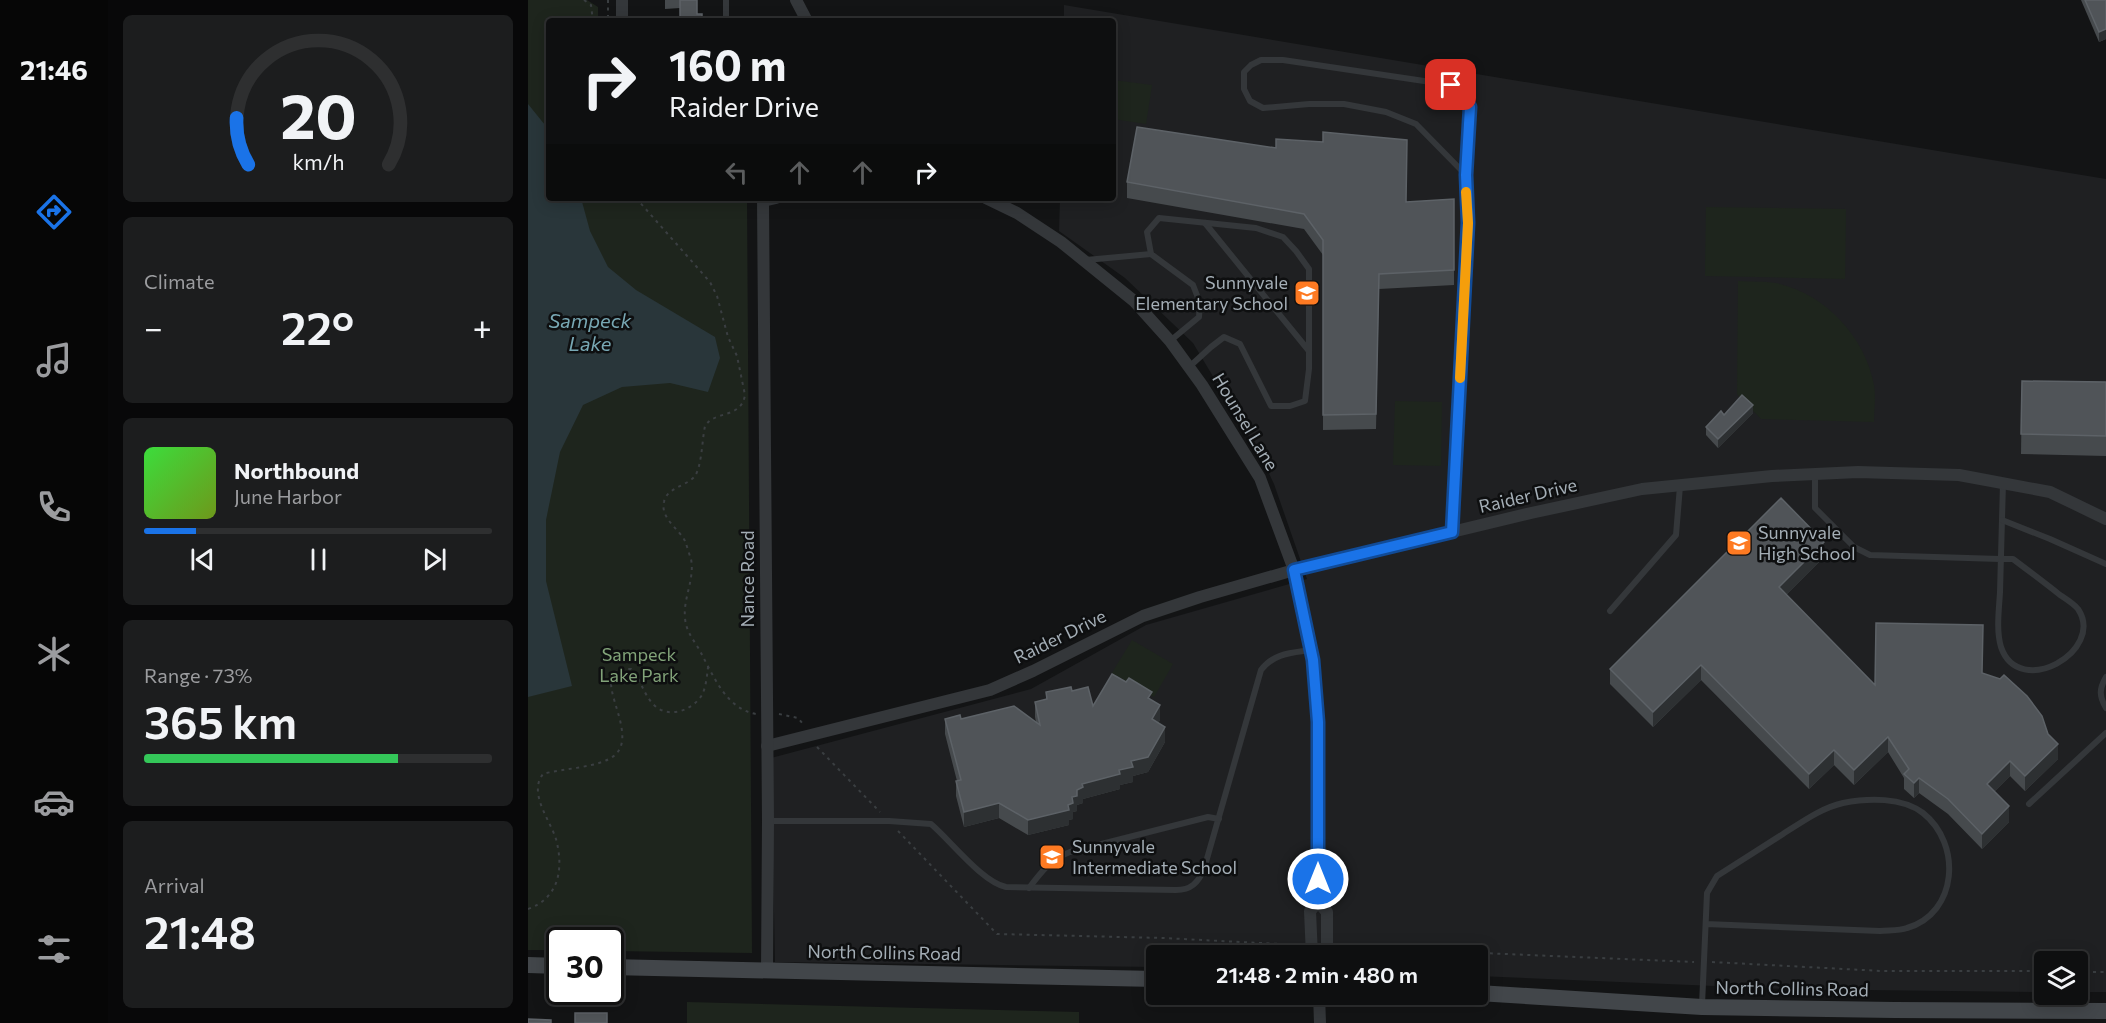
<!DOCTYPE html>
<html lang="en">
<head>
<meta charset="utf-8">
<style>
	:root { --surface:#0e0f10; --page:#1c1d1e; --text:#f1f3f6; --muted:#9b9c9f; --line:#2e2f30; --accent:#1a73e8 }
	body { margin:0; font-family:Commissioner,sans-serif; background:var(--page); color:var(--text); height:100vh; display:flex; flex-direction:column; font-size:22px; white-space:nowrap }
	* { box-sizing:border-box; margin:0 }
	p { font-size:20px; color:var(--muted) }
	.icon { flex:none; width:33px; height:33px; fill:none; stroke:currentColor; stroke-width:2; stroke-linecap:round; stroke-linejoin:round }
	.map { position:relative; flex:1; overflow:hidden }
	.drawer { display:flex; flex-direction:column; gap:15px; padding:15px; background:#080809; width:420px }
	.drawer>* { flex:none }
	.top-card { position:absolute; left:18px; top:18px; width:570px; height:183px; border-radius:6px; box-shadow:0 3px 15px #0003,0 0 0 2px var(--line); background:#0e0f10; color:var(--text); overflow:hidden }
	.fabs { position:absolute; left:1506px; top:951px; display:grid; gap:12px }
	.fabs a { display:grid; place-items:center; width:54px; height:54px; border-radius:6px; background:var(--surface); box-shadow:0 3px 15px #0003,0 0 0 2px var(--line); font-size:30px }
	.speed { position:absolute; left:18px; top:927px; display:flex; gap:12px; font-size:30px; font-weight:700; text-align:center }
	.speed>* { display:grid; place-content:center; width:78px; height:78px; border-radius:50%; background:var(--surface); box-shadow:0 3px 15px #0003,0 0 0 2px var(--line); line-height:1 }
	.speed .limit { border:3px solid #111; border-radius:9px; background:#fff; color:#111 }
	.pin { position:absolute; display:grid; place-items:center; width:51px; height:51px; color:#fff; margin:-26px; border-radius:12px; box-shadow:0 3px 9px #0006 }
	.me { position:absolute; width:66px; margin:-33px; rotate:0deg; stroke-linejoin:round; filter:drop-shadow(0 0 4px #0008) }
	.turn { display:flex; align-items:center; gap:21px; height:126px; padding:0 24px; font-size:27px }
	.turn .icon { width:78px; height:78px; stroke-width:2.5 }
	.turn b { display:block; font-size:42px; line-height:51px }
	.lanes { display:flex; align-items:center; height:57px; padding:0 24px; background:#0003; justify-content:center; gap:30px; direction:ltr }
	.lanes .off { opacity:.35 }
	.big { font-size:45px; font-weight:600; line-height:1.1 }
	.drawer .widget { flex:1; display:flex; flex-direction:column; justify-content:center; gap:9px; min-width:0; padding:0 21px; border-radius:9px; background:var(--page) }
	.drawer .dial { align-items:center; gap:0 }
	.dial svg { height:156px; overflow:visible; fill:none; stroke:var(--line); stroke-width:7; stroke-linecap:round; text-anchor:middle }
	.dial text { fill:var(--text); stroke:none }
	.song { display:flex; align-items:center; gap:18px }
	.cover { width:72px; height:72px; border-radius:9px; background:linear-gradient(135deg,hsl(120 70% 55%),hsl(80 70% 35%)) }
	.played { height:6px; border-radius:3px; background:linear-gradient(90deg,var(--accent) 15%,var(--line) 15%) }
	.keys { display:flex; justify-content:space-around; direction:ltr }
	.heat { display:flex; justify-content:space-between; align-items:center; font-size:33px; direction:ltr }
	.charge { height:9px; border-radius:4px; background:linear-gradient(90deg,#34c759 73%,var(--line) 0) }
	.trip { position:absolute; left:618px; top:945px; width:342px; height:60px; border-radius:6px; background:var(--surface); box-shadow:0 3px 15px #0003,0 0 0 2px var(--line); font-weight:600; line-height:60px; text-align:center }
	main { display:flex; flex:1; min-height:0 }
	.menu { display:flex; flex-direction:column; width:108px; justify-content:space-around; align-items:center; background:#060606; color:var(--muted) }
	.menu .icon { width:42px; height:42px }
	.menu .selected { color:var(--accent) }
	.menu b { font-size:27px; color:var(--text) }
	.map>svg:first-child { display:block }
	.built { fill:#1f2022 }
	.green { fill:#1e251d }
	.water { fill:#29363a }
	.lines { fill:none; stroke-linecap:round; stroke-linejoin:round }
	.path { stroke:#3a3e41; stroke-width:2; stroke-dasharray:3 4.5; stroke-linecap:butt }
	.lane { stroke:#34373a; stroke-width:6 }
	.street { stroke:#34373a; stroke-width:12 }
	.secondary { stroke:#42464a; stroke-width:16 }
	.wall { fill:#464a4d }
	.shaded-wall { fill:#2d3032 }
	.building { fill:#505458; stroke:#5d6267; stroke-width:1.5 }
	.route-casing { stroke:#114b97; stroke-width:15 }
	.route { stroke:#1a73e8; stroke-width:10 }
	.slow { stroke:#f59e0b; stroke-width:10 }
	.labels { text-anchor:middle; stroke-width:5; stroke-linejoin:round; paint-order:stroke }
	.poi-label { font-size:18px; fill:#a4aeb6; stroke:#0e0f10; text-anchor:start }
	.street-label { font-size:18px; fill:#a4aeb6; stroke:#0e0f10 }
	.park-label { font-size:18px; fill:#82a379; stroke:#0e0f10 }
	.water-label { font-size:20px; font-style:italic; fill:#78a8b4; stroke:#0e0f10 }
</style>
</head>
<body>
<main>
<nav class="menu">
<b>21:46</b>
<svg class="icon selected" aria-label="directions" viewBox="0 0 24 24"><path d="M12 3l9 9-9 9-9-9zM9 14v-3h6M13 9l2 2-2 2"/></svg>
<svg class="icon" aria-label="music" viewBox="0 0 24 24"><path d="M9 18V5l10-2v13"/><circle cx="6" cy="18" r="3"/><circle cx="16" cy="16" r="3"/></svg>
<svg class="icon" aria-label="phone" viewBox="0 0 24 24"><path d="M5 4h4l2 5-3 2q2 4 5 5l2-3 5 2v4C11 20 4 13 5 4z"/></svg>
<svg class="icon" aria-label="climate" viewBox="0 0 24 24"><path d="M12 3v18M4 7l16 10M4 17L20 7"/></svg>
<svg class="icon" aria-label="car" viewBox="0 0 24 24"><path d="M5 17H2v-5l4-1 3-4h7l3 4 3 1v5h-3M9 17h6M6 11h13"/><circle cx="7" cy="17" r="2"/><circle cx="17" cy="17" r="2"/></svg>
<svg class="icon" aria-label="filters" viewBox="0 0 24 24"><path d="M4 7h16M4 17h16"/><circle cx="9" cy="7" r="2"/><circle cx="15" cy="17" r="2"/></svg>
</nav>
<section class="drawer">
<div class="widget dial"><svg viewBox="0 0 100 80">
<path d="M14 69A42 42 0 1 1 86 69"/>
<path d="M14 69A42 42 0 0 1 8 45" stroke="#1a73e8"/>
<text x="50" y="56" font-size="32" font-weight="700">20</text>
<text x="50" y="72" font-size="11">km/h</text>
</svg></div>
<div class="widget"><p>Climate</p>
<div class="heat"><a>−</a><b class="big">22°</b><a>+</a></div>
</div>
<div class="widget">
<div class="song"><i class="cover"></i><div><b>Northbound</b><p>June Harbor</p></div></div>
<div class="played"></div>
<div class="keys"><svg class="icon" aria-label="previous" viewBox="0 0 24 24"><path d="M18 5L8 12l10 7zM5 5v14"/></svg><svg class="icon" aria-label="pause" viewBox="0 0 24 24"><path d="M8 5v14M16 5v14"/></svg><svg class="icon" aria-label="next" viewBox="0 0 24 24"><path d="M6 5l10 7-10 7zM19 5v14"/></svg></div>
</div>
<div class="widget"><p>Range · 73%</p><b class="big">365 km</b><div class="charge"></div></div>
<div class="widget"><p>Arrival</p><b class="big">21:48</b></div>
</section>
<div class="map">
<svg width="1578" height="1023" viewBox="0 0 1578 1023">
	<rect width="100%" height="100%" fill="#131415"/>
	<polygon class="built" points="536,5 1578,179 1578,992 1550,992 1550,962 1516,962 1516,992 1255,989 950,976 950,956 628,956 628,967 247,962 243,758 503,689 618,625 779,579 746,484 732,455 665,343 597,278 531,231 532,198 585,198 585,21 536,21"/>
	<g class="green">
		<polygon points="0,0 59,0 70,7 70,21 21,21 21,198 219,198 224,953 83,951 82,940 32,940 31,950 0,950"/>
		<polygon points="585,80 624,85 618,124 585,119"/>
		<polygon points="1178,207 1318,209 1317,279 1177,276"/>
		<path d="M1210,281C1222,282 1236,281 1248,283C1296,293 1337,336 1346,385C1348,397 1346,410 1346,422L1233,419L1209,394Z"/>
		<polygon points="867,401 914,402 913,466 865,465"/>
		<polygon points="604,640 645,664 626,697 584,673"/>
		<polygon points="159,1002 551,1012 551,1023 159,1023"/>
	</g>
	<polygon class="water" points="0,104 21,130 21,198 53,198 62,231 80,267 108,290 187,337 192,358 180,392 142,383 94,387 55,405 32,452 18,520 18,581 44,686 0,697"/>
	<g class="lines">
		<g class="path">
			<polyline points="56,0 63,5 65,21"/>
			<polyline points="80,0 80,21"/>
			<path d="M108,198L182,282L189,296L200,337L209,356L217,395C213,419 187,410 177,426C174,440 174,465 167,476C159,486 138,488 136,502C132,518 151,529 157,541C159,546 161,554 163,559C167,579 155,598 157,618C158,632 166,640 172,651C185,675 198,709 228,714"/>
			<polyline points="251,714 270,718 275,724"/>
			<polyline points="289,747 352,812"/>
			<polyline points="370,831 469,934 635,938 771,945"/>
			<path d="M0,909C31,898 36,869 28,839C22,820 0,793 15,774C35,768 72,768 87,755C114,731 54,666 103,669C113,679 115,694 126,705C140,719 164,711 174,695C178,687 179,676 180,667"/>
			<polyline points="812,947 1166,962"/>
			<polyline points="1184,962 1354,971 1516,971"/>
			<polyline points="1550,972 1578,972"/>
		</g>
		<g class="lane">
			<polyline points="198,0 198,21"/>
			<polyline points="677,223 781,351"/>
			<polyline points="558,260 623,254"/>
			<polyline points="642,341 671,317 672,303 665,285 623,254 619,232 631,218 728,228 755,237 768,251 781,269 781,369 777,401 762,406 743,406 712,344 696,337 683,347 661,367"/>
			<path d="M1287,474V508L1326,547L1342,555L1472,559H1485C1501,571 1517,583 1532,595C1538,599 1546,604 1550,609C1578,651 1491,700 1473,647C1468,630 1471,610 1472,592C1473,556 1474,519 1475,483"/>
			<polyline points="1474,520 1522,539 1578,564"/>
			<polyline points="924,532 940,223 938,175 888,124 858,112 816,104 781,104 735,108 722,101 716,89 716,72 723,65 733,60 755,60 923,85 932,92 942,107 938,175"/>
			<polyline points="1082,611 1148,535 1152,486"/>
			<path d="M1578,677C1571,689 1571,696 1578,708"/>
			<polyline points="1501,804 1578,733"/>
			<path d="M240,821H361L403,824C423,841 454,882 478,887L648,890C663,890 670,883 676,869L733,670C746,653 763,653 783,650"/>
			<path d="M501,888C513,872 523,859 542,852L680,817L691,819"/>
			<path d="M1174,1005L1179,893L1189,876C1211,862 1233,848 1255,834C1274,822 1293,808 1315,803C1340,798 1374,797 1395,813C1434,844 1430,913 1379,928C1371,931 1360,930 1352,931L1178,924"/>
		</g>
		<g class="street">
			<polyline points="94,0 94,21"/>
			<polyline points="268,0 279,21"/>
			<polyline points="458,198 489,213 533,242 606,301 642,341 674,385 732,478 766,570 785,660 790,722 790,902 782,911 784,956"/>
			<polyline points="239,746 462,690 505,671 615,616 672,597 766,570 1003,513 1114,489 1244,476 1330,472 1431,475 1522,492 1578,519"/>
			<polyline points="790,902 799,912 799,956"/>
			<polyline points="239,970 240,821 235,201 248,198"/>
			<polyline points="791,994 792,1023"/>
		</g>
		<g class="secondary">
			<polyline points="0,965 32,966"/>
			<polyline points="82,967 628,979"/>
			<polyline points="950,993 1174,1007 1366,1010 1578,1011"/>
		</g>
	</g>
	<g class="wall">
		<polygon points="137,0 169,0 169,14 174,21 152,8 137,9"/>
		<polygon points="1553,0 1578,0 1578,39 1571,42"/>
		<polygon points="599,182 878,202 926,199 926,285 851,289 848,429 795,430 795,255 776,229 599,198"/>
		<polygon points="1494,381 1578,382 1578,456 1493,454"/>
		<polygon points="1225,413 1190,448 1178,435 1178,427 1196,415"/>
		<polygon points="1296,557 1258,595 1347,685 1454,673 1530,759 1497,791 1482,776 1466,792 1481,822 1454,849 1420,814 1391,793 1386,798 1376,789 1376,778 1360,752 1326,785 1306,765 1281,789 1173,680 1125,727 1082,684 1082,669"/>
		<polygon points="544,691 565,706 624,700 632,720 630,723 637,742 620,772 605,776 605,782 592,785 592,789 555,799 555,803 549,805 549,811 545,812 545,819 541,820 541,825 500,835 471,818 436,827 428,796 428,781 429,781 417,734 417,719 508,722 507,717 507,702 518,700 518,692"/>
	</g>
	<g class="shaded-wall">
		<polygon points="1578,29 1578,39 1571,42 1571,32"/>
		<polygon points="1225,405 1225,413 1190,448 1190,439"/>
		<polygon points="1296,542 1296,557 1251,602 1251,587"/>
		<polygon points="1173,665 1173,680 1125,727 1125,712"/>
		<polygon points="632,705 632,720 624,734 624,719"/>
		<polygon points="637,727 637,742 620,772 605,776 605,782 592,785 592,789 555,799 555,803 549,805 549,811 545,812 545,819 541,820 541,825 500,835 500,820 540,805 544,797 554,784 591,770 603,761"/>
		<polygon points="1360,737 1360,752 1326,785 1326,770"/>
		<polygon points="1530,744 1530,759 1497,791 1497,776"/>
		<polygon points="1306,750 1306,765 1281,789 1281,774"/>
		<polygon points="1482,761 1482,776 1459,799 1459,784"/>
		<polygon points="1391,778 1391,793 1386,798 1386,783"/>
		<polygon points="471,803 471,818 436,827 436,812"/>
		<polygon points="1481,806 1481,822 1454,849 1454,834"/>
	</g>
	<g class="building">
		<polygon points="152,0 169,0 169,14 174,14 174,21 152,21"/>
		<polygon points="1557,0 1578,0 1578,29 1571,32"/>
		<polygon points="609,127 748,148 748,139 795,142 795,132 879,140 878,202 926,199 926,270 851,274 848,414 795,415 795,240 776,214 599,182"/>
		<polygon points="1494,381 1578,382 1578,436 1493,434"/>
		<polygon points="1214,395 1225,405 1190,439 1178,427 1193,411 1196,415"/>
		<polygon points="1253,498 1296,542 1251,587 1347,685 1348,623 1455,625 1454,673 1472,679 1476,675 1499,696 1514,716 1520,734 1530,744 1497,776 1482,761 1459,784 1481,806 1454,834 1420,799 1391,778 1386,783 1376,774 1381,769 1360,737 1326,770 1306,750 1281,774 1173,665 1125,712 1082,669"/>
		<polygon points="584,674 598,682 601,678 624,692 620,698 632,705 624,719 637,727 620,757 603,761 605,767 591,770 592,774 554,784 555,787 549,790 549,796 544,797 545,803 540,805 541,810 500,820 471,803 436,812 428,781 433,780 417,719 432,715 433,719 486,706 512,725 507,702 519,699 518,692 543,687 544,691 560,687 565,706"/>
		<rect x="47" y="1013" width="32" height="10"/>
		<polygon points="0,1019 23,1020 23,1023 0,1023"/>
	</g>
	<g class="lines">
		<g class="route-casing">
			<polyline id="route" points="790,879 790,722 785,660 766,570 924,532 940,223 938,175 942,107 932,92 923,85"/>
		</g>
		<use href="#route" class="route"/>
		<polyline class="slow" points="932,378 940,223 938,192"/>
	</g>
	<defs>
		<g id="school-square" transform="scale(1.35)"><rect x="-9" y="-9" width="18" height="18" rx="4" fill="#fe7a22" stroke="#0e0f10"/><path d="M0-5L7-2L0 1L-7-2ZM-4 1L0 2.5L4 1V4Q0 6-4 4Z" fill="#fff"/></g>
	</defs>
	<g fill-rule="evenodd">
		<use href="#school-square" x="779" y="293"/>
		<use href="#school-square" x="1211" y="543"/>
		<use href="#school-square" x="524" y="857"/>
	</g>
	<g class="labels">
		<g class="poi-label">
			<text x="760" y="289" text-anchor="end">Sunnyvale<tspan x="760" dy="21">Elementary School</tspan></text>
			<text x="1230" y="539">Sunnyvale<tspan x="1230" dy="21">High School</tspan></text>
			<text x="544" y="853">Sunnyvale<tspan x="544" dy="21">Intermediate School</tspan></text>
		</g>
		<g class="street-label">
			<text transform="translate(717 422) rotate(59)" y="6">Hounsel Lane</text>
			<text transform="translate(1000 496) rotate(-13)" y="6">Raider Drive</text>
			<text transform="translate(220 579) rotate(-90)" y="6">Nance Road</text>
			<text transform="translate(532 637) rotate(-26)" y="6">Raider Drive</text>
			<text transform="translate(356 953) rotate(1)" y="6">North Collins Road</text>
			<text transform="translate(1264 989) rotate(1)" y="6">North Collins Road</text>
		</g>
		<g class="park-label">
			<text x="111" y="661">Sampeck<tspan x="111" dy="21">Lake Park</tspan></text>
		</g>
		<g class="water-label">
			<text x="62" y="328">Sampeck<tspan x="62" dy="23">Lake</tspan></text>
		</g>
	</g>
</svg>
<div class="fabs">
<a><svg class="icon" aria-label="layers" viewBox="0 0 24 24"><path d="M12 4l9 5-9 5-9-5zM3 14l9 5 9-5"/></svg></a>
</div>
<div class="speed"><div class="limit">30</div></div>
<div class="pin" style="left:923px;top:85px;background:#d93025"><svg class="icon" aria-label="arrive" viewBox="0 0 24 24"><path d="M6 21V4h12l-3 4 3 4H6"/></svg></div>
<svg class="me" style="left:790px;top:879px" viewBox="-20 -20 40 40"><circle r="17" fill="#1a73e8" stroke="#fff" stroke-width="3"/><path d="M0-11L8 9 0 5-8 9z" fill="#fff"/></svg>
<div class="trip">21:48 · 2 min · 480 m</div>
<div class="top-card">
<div class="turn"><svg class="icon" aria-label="right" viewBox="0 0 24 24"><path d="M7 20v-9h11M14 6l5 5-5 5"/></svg><div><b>160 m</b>Raider Drive</div></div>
<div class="lanes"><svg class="icon off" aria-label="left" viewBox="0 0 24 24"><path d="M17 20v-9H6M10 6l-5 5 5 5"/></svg><svg class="icon off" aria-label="ahead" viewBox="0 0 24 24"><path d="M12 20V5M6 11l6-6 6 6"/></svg><svg class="icon off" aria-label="ahead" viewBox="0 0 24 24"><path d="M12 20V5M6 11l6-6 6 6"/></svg><svg class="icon" aria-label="right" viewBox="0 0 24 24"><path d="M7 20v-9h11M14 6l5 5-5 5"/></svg></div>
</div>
</div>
</main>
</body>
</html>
